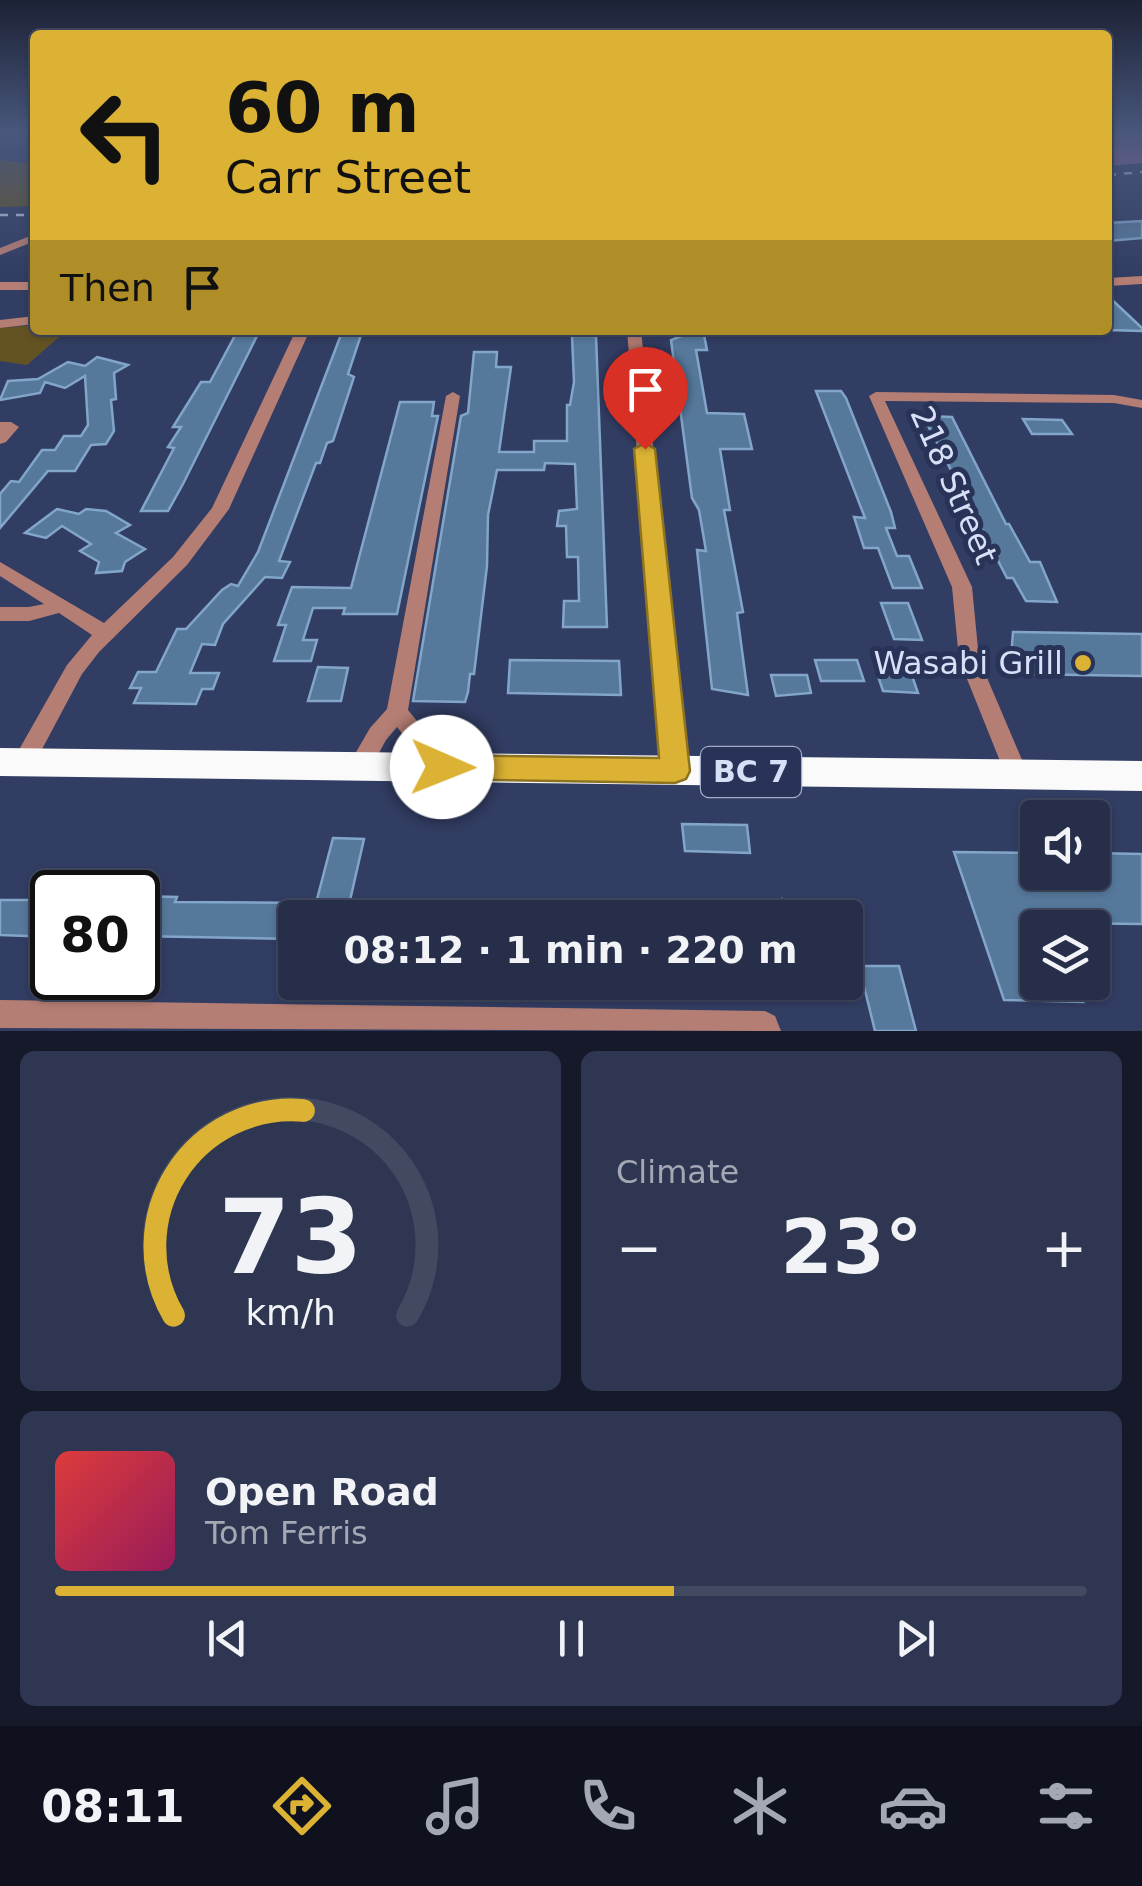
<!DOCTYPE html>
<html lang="en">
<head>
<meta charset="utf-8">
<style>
	:root { --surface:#262e4a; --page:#2e3651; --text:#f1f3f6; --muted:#a4a8b5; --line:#424a62; --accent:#dbb233 }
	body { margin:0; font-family:"DejaVu Sans",sans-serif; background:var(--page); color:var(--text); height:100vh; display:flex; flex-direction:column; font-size:38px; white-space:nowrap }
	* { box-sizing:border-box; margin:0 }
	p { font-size:32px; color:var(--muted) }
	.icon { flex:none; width:55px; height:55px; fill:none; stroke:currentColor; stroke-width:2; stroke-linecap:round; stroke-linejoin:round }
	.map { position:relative; height:1031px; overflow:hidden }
	.sheet { display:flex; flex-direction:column; gap:20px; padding:20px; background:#151929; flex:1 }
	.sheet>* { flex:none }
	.banner { position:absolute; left:30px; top:30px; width:1082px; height:305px; border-radius:10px; box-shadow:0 2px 8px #0004,0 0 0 2px var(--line); background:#dbb233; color:#111; overflow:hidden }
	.fabs { position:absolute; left:1020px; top:800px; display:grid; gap:20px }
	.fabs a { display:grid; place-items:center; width:90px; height:90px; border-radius:10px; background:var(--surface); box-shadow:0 2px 8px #0004,0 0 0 2px var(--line); font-size:50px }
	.speed { position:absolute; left:30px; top:870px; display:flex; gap:20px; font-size:50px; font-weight:700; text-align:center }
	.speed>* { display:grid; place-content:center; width:130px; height:130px; border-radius:50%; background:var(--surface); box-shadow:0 2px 8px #0004,0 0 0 2px var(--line); line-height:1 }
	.speed .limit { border:5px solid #111; border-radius:15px; background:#fff; color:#111 }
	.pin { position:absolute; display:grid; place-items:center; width:85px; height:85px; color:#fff; margin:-102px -42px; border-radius:50% 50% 50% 0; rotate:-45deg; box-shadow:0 0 10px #0007 }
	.pin .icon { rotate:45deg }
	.me { position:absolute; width:110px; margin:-55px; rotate:91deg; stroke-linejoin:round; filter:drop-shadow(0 0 8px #0008) }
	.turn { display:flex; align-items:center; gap:35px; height:210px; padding:0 30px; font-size:45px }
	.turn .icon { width:130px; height:130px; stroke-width:2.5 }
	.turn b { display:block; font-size:70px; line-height:85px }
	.then { display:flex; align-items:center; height:95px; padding:0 30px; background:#0003; gap:20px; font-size:38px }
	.big { font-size:75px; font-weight:700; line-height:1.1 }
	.sheet .tile { flex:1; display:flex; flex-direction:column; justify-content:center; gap:15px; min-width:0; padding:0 35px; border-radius:15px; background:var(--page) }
	.sheet .dial { align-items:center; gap:0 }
	.dial svg { height:260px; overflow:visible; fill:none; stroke:var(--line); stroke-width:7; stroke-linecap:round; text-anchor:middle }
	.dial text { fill:var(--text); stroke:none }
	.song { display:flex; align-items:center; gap:30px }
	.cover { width:120px; height:120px; border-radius:15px; background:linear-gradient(135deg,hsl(0 70% 55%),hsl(330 70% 35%)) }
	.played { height:10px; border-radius:5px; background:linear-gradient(90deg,var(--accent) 60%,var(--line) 60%) }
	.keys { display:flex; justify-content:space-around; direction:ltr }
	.heat { display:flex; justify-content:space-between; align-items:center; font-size:55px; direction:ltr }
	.sheet .tiles { flex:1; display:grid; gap:20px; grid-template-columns:1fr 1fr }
	.tile:last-child { grid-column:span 2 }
	.trip { position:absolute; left:278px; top:900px; width:585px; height:100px; border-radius:10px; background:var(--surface); box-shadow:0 2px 8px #0004,0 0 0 2px var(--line); font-weight:700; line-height:100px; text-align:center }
	.dock { display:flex; height:160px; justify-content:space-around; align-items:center; background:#0f121e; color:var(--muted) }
	.dock .icon { width:70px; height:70px }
	.dock .active { color:var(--accent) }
	.dock b { font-size:45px; color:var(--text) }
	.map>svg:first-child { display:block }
	.green { fill:#635323 }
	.water { fill:#9b6395 }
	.building { fill:#56789b; stroke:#82a5ca; stroke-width:2.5 }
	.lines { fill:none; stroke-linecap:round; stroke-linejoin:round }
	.minor { fill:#b57e74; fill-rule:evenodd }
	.highway { fill:#fafafa; fill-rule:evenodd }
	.rail { stroke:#bec7e1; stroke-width:2.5; stroke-dasharray:8 8; stroke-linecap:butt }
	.route { fill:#dbb233; stroke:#8e7421; stroke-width:2.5 }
	.poi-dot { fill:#dbb233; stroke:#283357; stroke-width:4 }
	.labels { text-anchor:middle; stroke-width:10; stroke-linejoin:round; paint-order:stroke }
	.shield { fill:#283357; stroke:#a3acc8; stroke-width:2.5 }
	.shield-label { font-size:30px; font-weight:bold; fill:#d8e0f8 }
	.street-label { font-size:32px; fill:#d8e0f8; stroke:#283357 }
	.poi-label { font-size:32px; fill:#d8e0f8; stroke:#283357; text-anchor:end }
</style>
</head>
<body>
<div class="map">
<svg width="1142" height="1031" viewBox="0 0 1142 1031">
	<rect width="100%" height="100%" fill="#323d63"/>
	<g class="green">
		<polygon points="0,160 35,164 35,206 0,207"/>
		<polygon points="35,325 35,330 90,330 59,337 27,365 0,361 0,328"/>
	</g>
	<polygon class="water" points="1108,132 1142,132 1142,163 1108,166"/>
	<g class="building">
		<polygon points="1142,221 1142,238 1108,241 1108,223"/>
		<polygon points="1108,296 1142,328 1142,331 1108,330"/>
		<polygon points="238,330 260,330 183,484 168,511 141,511 174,448 168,447 181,427 173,427 201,382 210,382"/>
		<polygon points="681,330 703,330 707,350 696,350 707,413 744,414 752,449 720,449 730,510 724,510 743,612 737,613 748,695 712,689 697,550 706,551 699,510 692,498 671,340 682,336"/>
		<polygon points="342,332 362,332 348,374 354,377 333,441 327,443 320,463 316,463 279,561 290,562 282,578 265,577 223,624 215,645 202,644 190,673 219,673 213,689 202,689 196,704 134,703 141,688 130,688 138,672 156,672 177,629 186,629 222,590 231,584 238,586 258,552"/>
		<polygon points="572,336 596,336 607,627 563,627 564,601 579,601 578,557 567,557 566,526 557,526 559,511 577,509 575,464 545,463 544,470 497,470 488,515 487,566 474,674 470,674 468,692 465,702 413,701 461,416 468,413 474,352 497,352 496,367 511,367 499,452 534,452 534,441 567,441 567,405 570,405 574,382"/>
		<polygon points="97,357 128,365 114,373 116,399 111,400 114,431 106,444 91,445 75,471 48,471 0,528 0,494 11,481 19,482 42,450 55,450 64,436 81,436 88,425 85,376 65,388 45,382 40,393 0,400 8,381 38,379 68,362 85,366"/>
		<polygon points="816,391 841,391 846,398 891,512 895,528 886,528 897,556 909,556 922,588 893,588 878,548 864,548 854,517 865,518"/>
		<polygon points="400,402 434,402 432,416 438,416 397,614 343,614 345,608 313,608 303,640 317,640 311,661 274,661 286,625 278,625 292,587 351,588"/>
		<polygon points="923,416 952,417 1006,524 1009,524 1030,562 1040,562 1057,602 1026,601 1013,578 1007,578"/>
		<polygon points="1023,419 1062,420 1072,434 1032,434"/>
		<polygon points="57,509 79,514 86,509 106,511 130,525 116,533 145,549 125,562 122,571 96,573 99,562 80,551 91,544 62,526 46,538 25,533"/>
		<polygon points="881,603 908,603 922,640 894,639"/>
		<polygon points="1013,632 1142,634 1142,676 1019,674 1011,657"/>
		<polygon points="510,660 619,661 621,695 508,693"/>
		<polygon points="815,660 857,660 864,681 821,681"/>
		<polygon points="318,667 348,668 341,701 308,701"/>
		<polygon points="876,670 910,670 918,693 883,691"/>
		<polygon points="771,675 807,675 811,693 776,696"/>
		<polygon points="682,824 747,825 750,853 685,851"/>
		<polygon points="333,838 364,839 346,918 295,918 295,939 138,936 138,896 177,897 175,902 316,903"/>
		<polygon points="954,852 1038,853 1038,872 1092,872 1092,853 1142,854 1142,924 1052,923 1054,928 1038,928 1038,982 1076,982 1083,1002 1004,1000"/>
		<polygon points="782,899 828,916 828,918 777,918"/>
		<polygon points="0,900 52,900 52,937 0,935"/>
		<polygon points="521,901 575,901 575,918 520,918"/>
		<polygon points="682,902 744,902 747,918 683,918"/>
		<polygon points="859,966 899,966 916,1031 875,1031"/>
	</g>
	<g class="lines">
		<g class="minor">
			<polygon points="35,234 35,241 0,255 0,248"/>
			<polygon points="1142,276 1142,284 1108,286 1108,278"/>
			<rect x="0" y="282" width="35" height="8"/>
			<polygon points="35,316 35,324 0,328 0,320"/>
			<polygon points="296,330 310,330 229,509 187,565 99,652 82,674 32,768 24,771 16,768 12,762 67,665 92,635 59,613 29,621 0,621 0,607 29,607 44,604 0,576 0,562 104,623 173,557 212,508"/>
			<polygon points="627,330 641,330 687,771 683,778 675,780 667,778 663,771"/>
			<polygon points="453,392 460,396 408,710 455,767 451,774 443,776 435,774 397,727 386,740 368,773 360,775 352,773 348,766 370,728 387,709 446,396"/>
			<polygon points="876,392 1114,395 1142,400 1142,408 1114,403 885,401 972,587 979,659 1028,774 1024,781 1016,783 1008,781 959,659 952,587 869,396"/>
			<polygon points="0,422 11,422 19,427 6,442 0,444"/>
			<polygon points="0,1000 765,1011 775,1016 781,1031 0,1028"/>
		</g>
		<polygon class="highway" points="0,748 1142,761 1142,791 0,776"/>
		<g class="rail">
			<polyline points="1108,175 1142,172"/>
			<polyline points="0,215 35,215"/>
		</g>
	</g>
	<linearGradient id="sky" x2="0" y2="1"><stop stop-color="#1c2236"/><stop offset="0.48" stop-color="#49577c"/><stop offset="1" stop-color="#49577c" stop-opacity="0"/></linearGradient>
	<rect width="1142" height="276" fill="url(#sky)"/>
	<polygon class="route" points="645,443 655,449 690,771 686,779 675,783 442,779 432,776 427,767 432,759 442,755 659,758 634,449"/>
	<circle class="poi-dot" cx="1083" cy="663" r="10"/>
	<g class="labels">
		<rect class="shield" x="701" y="747" width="100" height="50" rx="8"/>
		<g class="shield-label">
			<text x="751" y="782">BC 7</text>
		</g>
		<g class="street-label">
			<text transform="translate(954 485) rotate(66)" y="11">218 Street</text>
		</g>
		<g class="poi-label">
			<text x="1063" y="674">Wasabi Grill</text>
		</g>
	</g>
</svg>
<div class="fabs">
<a><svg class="icon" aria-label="sound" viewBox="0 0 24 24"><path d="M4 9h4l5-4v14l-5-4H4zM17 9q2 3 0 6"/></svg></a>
<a><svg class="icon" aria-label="layers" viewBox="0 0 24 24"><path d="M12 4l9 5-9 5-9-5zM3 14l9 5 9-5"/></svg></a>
</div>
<div class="speed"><div class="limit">80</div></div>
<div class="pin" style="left:645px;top:449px;background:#d93025"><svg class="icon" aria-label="arrive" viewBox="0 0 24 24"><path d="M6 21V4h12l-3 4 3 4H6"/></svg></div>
<svg class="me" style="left:442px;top:767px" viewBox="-20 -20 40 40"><circle r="19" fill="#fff"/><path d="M0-13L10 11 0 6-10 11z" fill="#dbb233"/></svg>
<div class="trip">08:12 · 1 min · 220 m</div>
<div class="banner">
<div class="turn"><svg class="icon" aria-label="left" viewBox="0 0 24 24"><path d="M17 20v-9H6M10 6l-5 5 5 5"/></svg><div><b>60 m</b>Carr Street</div></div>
<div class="then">Then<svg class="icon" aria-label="arrive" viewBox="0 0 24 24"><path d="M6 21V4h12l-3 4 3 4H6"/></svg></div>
</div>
</div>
<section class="sheet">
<div class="tiles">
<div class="tile dial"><svg viewBox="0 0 100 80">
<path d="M14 69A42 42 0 1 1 86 69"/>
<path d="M14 69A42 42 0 0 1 54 6" stroke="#dbb233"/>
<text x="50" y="56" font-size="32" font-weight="700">73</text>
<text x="50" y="72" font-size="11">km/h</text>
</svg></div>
<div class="tile"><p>Climate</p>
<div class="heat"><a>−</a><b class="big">23°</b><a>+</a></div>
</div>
<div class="tile">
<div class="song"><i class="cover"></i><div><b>Open Road</b><p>Tom Ferris</p></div></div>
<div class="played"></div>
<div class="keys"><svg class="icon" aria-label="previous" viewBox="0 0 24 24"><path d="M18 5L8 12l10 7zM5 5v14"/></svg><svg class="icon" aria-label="pause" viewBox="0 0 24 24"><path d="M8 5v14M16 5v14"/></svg><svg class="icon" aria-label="next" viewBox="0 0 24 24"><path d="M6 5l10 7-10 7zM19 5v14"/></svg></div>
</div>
</div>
</section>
<nav class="dock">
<b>08:11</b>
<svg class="icon active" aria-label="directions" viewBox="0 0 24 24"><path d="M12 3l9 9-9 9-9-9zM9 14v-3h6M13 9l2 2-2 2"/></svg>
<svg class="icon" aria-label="music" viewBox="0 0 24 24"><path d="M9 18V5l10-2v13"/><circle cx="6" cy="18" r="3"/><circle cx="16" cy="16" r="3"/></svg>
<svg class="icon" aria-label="phone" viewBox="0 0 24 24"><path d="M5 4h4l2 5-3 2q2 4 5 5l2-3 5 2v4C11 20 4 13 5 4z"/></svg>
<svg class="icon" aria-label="climate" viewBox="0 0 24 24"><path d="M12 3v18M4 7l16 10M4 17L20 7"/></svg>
<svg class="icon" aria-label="car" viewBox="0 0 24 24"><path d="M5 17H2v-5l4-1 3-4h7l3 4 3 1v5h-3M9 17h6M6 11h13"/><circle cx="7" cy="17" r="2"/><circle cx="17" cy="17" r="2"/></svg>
<svg class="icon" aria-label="filters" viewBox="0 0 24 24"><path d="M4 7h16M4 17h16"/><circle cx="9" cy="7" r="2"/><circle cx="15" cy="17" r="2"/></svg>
</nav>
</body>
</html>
